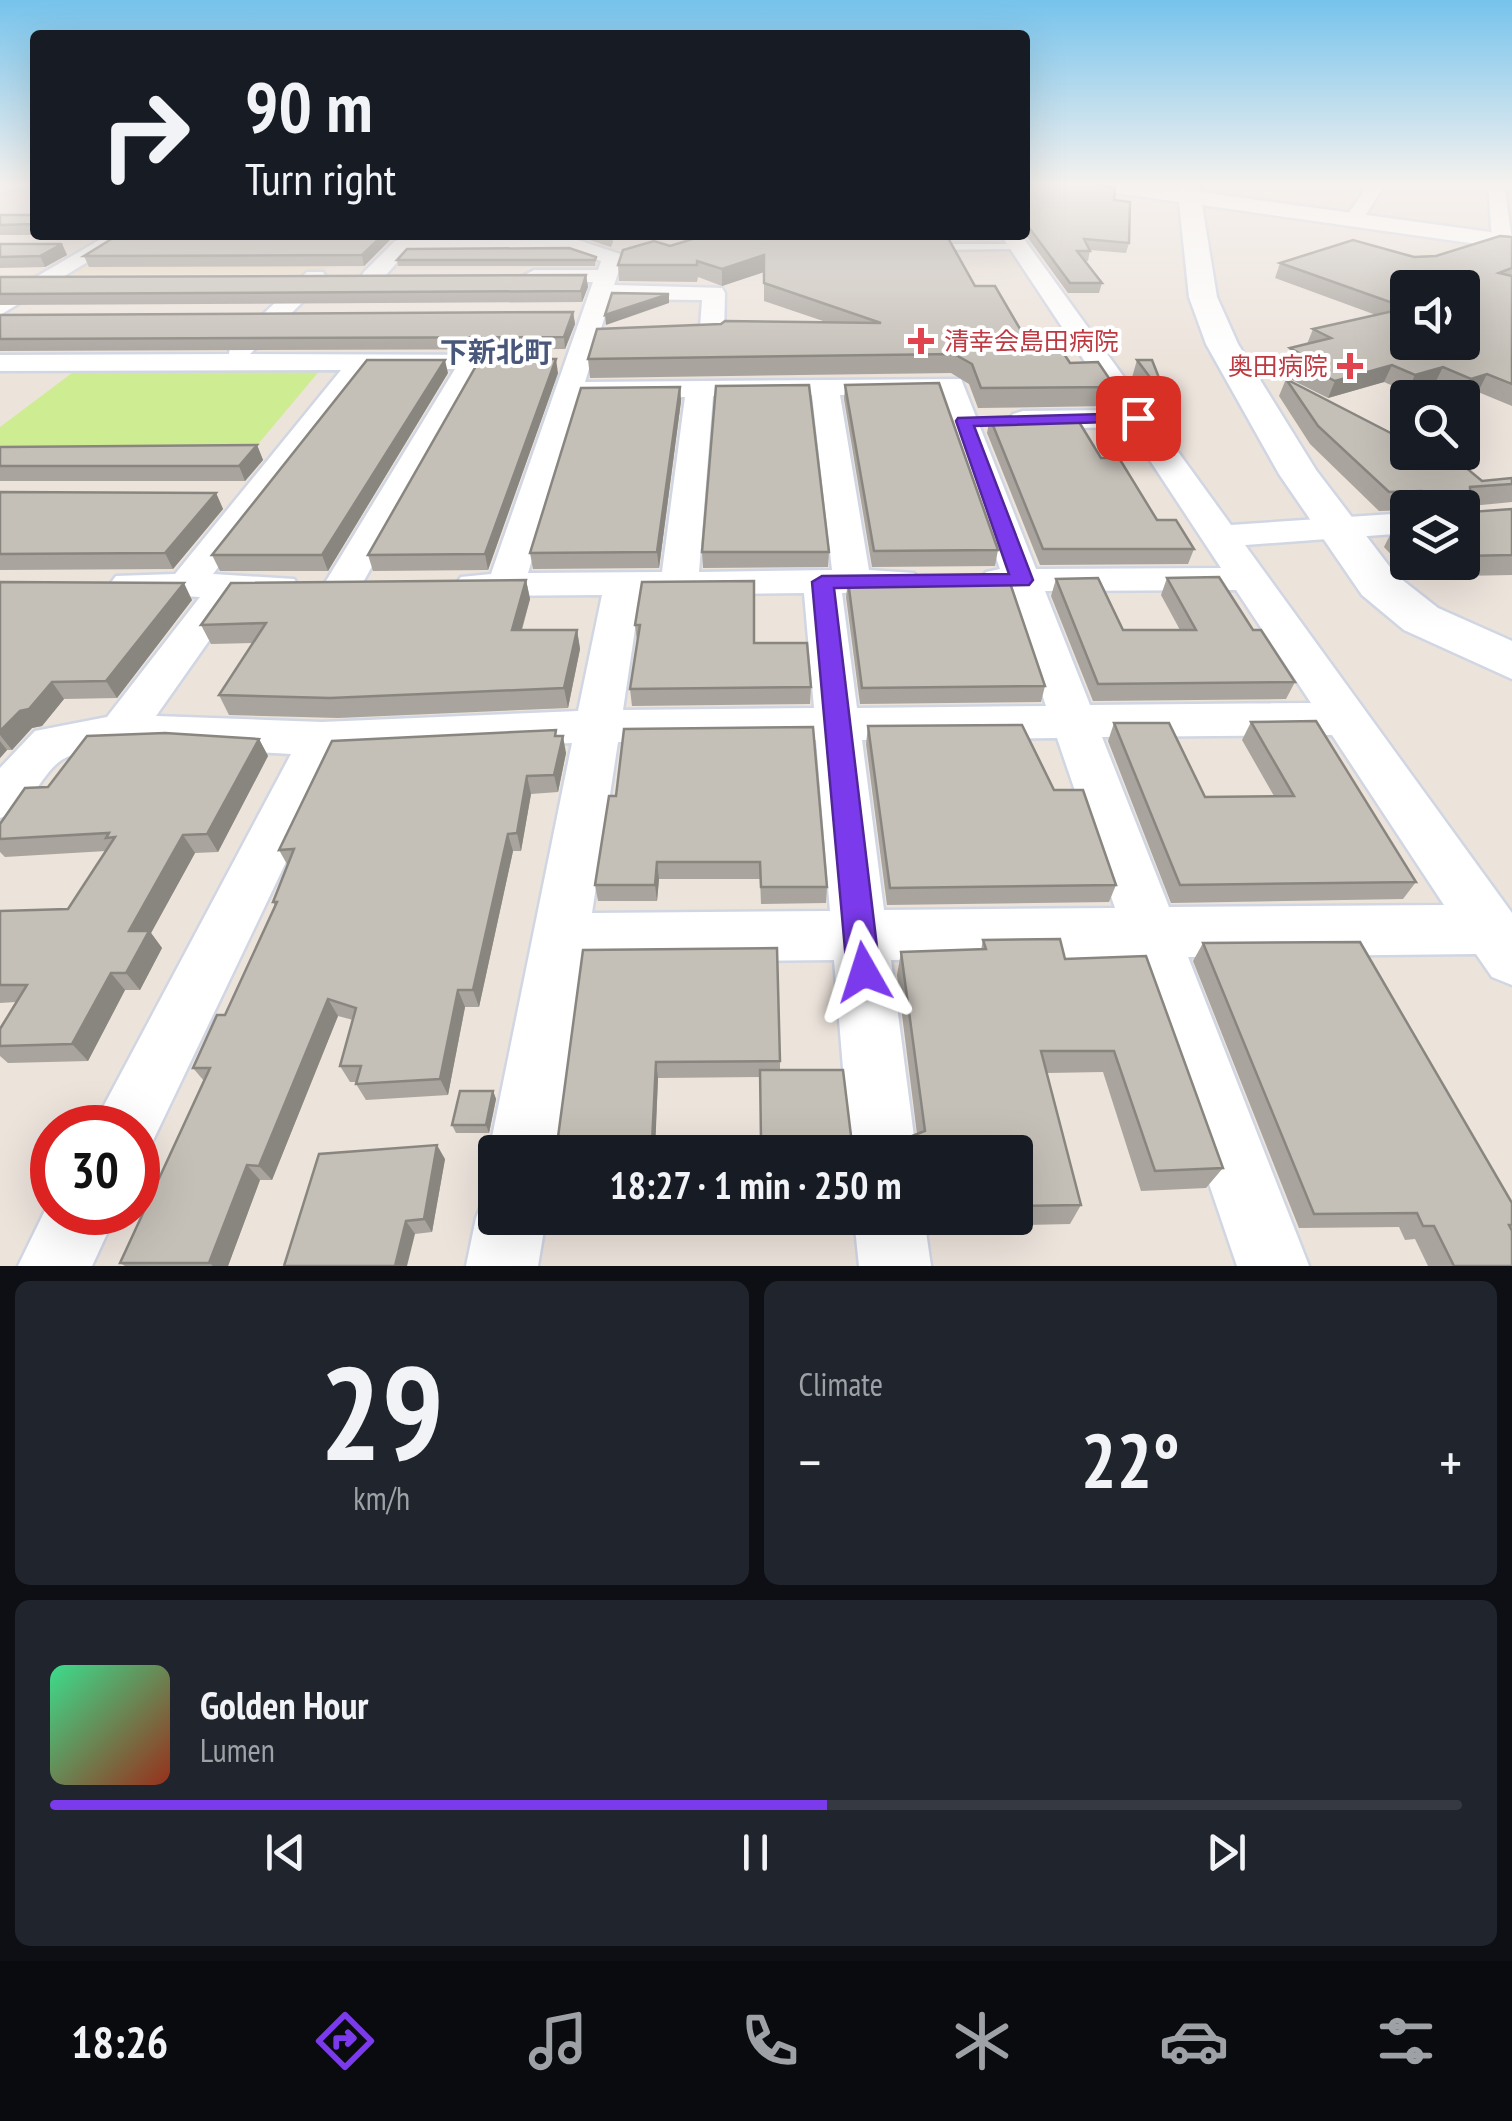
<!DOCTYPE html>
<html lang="en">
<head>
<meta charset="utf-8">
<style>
	:root { --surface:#171b24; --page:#20242c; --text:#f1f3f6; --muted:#9ea1a6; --line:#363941; --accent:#7c3aed }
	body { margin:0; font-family:"PT Sans Narrow","Noto Sans JP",sans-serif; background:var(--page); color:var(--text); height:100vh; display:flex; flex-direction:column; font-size:38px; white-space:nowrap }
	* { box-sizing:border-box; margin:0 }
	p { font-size:32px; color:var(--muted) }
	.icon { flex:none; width:55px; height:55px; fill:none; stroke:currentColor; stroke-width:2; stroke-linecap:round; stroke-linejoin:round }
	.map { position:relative; height:1266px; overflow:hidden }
	.details { display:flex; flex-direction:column; gap:15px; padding:15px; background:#0d0f14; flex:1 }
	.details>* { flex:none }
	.guide { position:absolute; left:30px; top:30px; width:1000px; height:210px; border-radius:10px; box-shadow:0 10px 40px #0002; background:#171b24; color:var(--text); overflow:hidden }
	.fabs { position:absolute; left:1390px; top:270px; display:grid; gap:20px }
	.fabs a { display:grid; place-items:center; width:90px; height:90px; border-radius:10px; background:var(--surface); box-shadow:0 10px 40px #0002; font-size:50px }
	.speed { position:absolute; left:30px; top:1105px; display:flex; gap:20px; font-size:50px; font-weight:700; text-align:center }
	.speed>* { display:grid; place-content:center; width:130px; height:130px; border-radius:50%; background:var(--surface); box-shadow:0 10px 40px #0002; line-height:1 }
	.speed .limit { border:15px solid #d22; background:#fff; color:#111 }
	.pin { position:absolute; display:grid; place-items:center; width:85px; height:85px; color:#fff; margin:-42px; border-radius:20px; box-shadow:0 5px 15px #0006 }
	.me { position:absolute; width:110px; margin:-55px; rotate:354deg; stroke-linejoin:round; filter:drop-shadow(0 0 8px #0008) }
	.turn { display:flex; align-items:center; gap:35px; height:210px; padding:0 50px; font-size:45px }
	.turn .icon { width:130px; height:130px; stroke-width:2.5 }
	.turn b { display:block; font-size:70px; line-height:85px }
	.big { font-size:75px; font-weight:600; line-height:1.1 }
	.details .tile { flex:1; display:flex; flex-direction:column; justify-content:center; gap:15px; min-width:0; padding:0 35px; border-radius:15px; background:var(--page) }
	.details .dial { align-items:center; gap:0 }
	.dial b { font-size:130px; line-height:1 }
	.song { display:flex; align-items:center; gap:30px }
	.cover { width:120px; height:120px; border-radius:15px; background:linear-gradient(135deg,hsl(150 70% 55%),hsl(10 70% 35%)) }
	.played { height:10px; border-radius:5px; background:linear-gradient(90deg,var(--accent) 55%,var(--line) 55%) }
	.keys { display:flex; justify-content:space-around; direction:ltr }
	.heat { display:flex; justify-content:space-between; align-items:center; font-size:55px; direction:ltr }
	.details .tiles { flex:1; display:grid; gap:15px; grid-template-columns:1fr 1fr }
	.tile:last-child { grid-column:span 2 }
	.trip { position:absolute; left:478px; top:1135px; width:555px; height:100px; border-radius:10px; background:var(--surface); box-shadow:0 10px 40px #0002; font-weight:600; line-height:100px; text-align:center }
	.dock { display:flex; height:160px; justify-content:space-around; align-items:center; background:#090b0e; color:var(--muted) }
	.dock .icon { width:70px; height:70px }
	.dock .current { color:var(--accent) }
	.dock b { font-size:45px; color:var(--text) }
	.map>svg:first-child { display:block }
	.education { fill:#eedfca }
	.pitch { fill:#ceec92 }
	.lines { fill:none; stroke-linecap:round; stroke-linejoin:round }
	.service-casing { stroke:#d1d6e3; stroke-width:5 }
	.minor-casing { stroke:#d1d6e3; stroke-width:5 }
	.tertiary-casing { stroke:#d1d6e3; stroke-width:5 }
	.service { fill:#fff; fill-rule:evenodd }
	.minor { fill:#fff; fill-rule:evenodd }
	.tertiary { fill:#fff; fill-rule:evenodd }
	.wall { fill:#a9a49d; fill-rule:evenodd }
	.shaded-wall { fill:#898680 }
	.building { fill:#c4bfb7; stroke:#898680; stroke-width:2.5; fill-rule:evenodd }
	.route { fill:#7c3aed; stroke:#51269a; stroke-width:2.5 }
	.health-dot { fill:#e0444e; stroke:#fff; stroke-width:4 }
	.labels { text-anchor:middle; stroke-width:8; stroke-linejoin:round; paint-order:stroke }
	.far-health-label { font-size:25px; fill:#be3a42; stroke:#fff; text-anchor:start }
	.far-neighbourhood-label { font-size:28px; font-weight:bold; fill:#49577b; stroke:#fff }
</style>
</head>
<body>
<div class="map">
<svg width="1512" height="1266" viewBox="0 0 1512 1266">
	<rect width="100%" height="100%" fill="#ece3db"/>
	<polygon class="education" points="131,235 361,235 321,274 70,274 69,272"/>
	<polygon class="pitch" points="321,369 249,455 0,455 0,427 76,370"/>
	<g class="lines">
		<g class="service-casing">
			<polygon id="service" points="1020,244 1024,249 928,250 923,247 928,244"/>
		</g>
		<g class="minor-casing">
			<g id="minor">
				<polygon points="0,184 35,184 35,185 0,192"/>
				<polygon points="1369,184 1385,184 1360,224 1346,224 1344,220"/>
				<polygon points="1488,184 1504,184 1512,240 1509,244 1495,244 1492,240"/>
				<polygon points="108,235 132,235 0,315 0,298"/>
				<path d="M1001,235H1021L1231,525L1408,513V533L1245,545L1512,913V985L1492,977L1476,954L1188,957L1309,1266H1237L1132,957L891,960L916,1152H850L834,960L584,963L555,1152H495V1167L489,1152L572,743L337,755L148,1151L138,1156V1128H92L291,754C239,752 110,737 67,757C42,768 35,807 0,818V768L35,731L107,717L200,597L116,592L110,584L116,576L175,574L341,370L0,371V355L229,354L230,346L307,272H323L326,277L323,282L250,354L544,355L548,361L544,367L482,369L361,586L355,594L342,597L329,594L323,586L455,369H369L213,574L294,579L300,587L294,595L239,598L156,716L322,722L578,711L602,595L474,596L461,593L455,585L461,577L491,574L593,282H534L523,276L534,270H598L601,261L570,250L407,251L380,282H364L361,277L364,272L395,241L402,239L572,238L620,254L623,258L614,285L722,288L725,293L724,334C712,346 671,347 659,335L671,328L700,327L702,300L610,299L585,382L961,379L1036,569L1221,568L1128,427L1023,429L1013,426L1008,420L1013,414L1023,411L1117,410ZM940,393L1000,569L986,572L980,580L986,588L1007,591L1046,706L857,708L842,593L914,589L920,581L914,573L869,570L840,395ZM812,395L832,570L699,572L713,396ZM685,397L662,572L528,573L580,398ZM1236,590L1311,703L1090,705L1045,591ZM804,593L814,708L623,710L640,595ZM1332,735L1444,905L1169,907L1102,737ZM1057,738L1115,908L884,910L862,740ZM816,740L830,911L592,913L618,742Z"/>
				<polygon points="495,1190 495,1218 546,1218 538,1266 466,1266 476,1218 486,1193"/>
				<polygon points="52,1196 52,1212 117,1212 92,1266 18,1266"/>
				<polygon points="854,1218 924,1218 931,1266 859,1266"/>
			</g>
		</g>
		<g class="tertiary-casing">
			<polygon id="tertiary" points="1084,184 1138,184 1178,189 1178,184 1198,184 1200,192 1512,235 1512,249 1202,205 1217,297 1238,344 1316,470 1396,575 1438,608 1512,641 1512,679 1404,630 1362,595 1279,474 1206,344 1189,297 1179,202 1095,190"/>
		</g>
		<use href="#service" class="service"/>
		<use href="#minor" class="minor"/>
		<use href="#tertiary" class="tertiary"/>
	</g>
	<g class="wall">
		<polygon points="1025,185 1114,200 1129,243 1126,253 1090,250 1088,261 1085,261 1102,283 1099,293 1068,293 1025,234"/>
		<polygon points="35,209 35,235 0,235 0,215 30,215"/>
		<polygon points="118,235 444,235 402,235 392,238 364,266 89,267 84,256"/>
		<polygon points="574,235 612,235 613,242 611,247"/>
		<polygon points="904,235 940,235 939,238 975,286 1027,341 1115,387 1110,406 978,408 969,384 951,373 590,378 588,359 826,322 764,301 764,272 722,286 698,277 697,282 619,281 618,265 670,246 804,237 905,238"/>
		<polygon points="1512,237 1512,406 1478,392 1462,397 1434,385 1407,392 1384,382 1328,398 1288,378 1292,369 1284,365 1290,348 1307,344 1313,329 1376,315 1275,278 1280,263 1436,256"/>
		<polygon points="0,244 62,244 67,255 45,267 0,268"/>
		<polygon points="596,257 595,266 398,266 397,260"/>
		<polygon points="586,275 588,287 582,302 0,305 0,277"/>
		<polygon points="573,312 575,324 565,349 0,351 0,315"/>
		<polygon points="1137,360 1163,388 1157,409 1152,409 1131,381"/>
		<polygon points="448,373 328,571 220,571 212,555"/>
		<polygon points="558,373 488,570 373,571 368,555"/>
		<polygon points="1286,379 1482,481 1512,478 1512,502 1471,506 1471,512 1512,509 1512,575 1412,577 1384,547 1394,527 1408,527 1408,562 1462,562 1462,508 1408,508 1408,510 1379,511 1310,444 1279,396"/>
		<polygon points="845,385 998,550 995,566 872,567 844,399"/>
		<polygon points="680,387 681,401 659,568 533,569 530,553"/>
		<polygon points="990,418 1101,458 1157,520 1194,549 1188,564 1040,565 987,433"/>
		<polygon points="257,445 263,460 245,481 0,481 0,447"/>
		<polygon points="0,492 216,493 223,509 173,569 0,570"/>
		<polygon points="702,552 829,552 828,567 703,568"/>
		<polygon points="1167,578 1253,630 1295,682 1286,699 1093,701 1051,596 1056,579 1123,630 1180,630 1161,595"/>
		<polygon points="526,580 530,599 522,630 577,630 580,649 568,708 338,718 229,715 219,695 253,643 211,644 201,625"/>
		<polygon points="848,581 1045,686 1041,702 860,704 846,597"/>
		<polygon points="0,582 192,600 117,698 64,699 42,726 32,728 12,750 7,750 0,758"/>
		<polygon points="635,625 754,643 811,687 810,704 632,706 630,689 637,641"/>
		<polygon points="1251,722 1416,882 1403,899 1171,903 1108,741 1114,723 1205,797 1274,796 1242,740"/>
		<polygon points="868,726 1054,790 1116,885 1109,902 887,905 866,744"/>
		<polygon points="557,736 566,753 558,792 531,794 521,851 513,851 479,1007 465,1007 448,1095 366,1100 356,1084 357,1082 350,1082 340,1066 353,1020 338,1016 272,1180 260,1180 228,1266 125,1266 120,1263 204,1081 193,1068 225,1015 275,906 273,902 288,866 279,850"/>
		<polygon points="259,739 268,756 218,852 195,853 151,933 162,948 140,990 125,990 88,1061 8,1063 0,1056 0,1029 16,1002 0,1003 0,911 68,909 106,851 5,857 0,852 0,824 48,787"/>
		<polygon points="609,796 827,887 826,903 761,904 760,879 659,879 657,901 598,901 595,885"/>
		<polygon points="983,940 1065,959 1223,1168 1206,1188 1141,1191 1103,1072 1047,1073 1081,1205 1070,1224 929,1227 927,1218 1015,1218 1015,1152 908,1152 912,1136 917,1134 897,975 901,952 981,950"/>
		<polygon points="1203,943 1512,1203 1512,1266 1428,1266 1415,1239 1405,1240 1399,1227 1299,1228 1193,961"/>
		<path d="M583,950L780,1061V1070L853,1152H556ZM760,1077V1140L655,1143L658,1078Z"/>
		<polygon points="493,1091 496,1099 489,1133 456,1133 452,1125"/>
		<polygon points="445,1159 432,1232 415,1234 284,1266"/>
		<polygon points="548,1218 713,1218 713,1226 553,1231"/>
	</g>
	<g class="shaded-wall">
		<polygon points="383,235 402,235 392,238 364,266 362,255"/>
		<polygon points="62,244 67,255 45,267 40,256"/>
		<polygon points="764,255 764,272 722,286 722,269"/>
		<polygon points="586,275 588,287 582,302 581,291"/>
		<polygon points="669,294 669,303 606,325 605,315"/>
		<polygon points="573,312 575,324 565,349 564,337"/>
		<polygon points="556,359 558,373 488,570 485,554"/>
		<polygon points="445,360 448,373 328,571 322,555"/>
		<polygon points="1392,365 1384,382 1328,398 1335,381"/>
		<polygon points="1443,367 1434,385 1407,392 1415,375"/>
		<polygon points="1487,374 1478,392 1462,397 1471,379"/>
		<polygon points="680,387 681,401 659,568 657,552"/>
		<polygon points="257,445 263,460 245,481 239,466"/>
		<polygon points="216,493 223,509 173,569 165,553"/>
		<polygon points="526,580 530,599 516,649 512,630"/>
		<polygon points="184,583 192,600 117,698 106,681"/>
		<polygon points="577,630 580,649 568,708 564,688"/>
		<polygon points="52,682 64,699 42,726 32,728 12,750 0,735 0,731"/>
		<polygon points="563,736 566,753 558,792 554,775"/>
		<polygon points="259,739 268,756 218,852 207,834"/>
		<polygon points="0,741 7,750 0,758"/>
		<polygon points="527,776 531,794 521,851 517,833"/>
		<polygon points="508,834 513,851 479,1007 473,990"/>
		<polygon points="183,835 195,853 151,933 162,948 140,990 126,973 129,931"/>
		<polygon points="657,862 659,879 657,901 655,885"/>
		<polygon points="111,973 125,990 88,1061 72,1044"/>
		<polygon points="458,990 465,1007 448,1095 440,1079"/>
		<polygon points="328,999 338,1016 272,1180 259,1166"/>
		<polygon points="656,1062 658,1078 655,1152 652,1143"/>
		<polygon points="493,1091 496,1099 489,1133 486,1125"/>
		<polygon points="437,1145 445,1159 432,1232 424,1219"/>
		<polygon points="247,1165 260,1180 228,1266 213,1266 209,1263"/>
		<polygon points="406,1221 415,1234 407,1266 395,1266"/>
	</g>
	<g class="building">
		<polygon points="1043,184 1096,184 1115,188 1114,200 1130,202 1129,243 1084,239 1090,251 1077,251 1102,283 1070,283 1025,222 1025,185 1041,185"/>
		<polygon points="34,209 35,224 0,225 0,215 30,215"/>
		<polygon points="118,235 383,235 362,255 84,256"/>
		<polygon points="706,235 948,238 975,286 995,286 1027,341 1055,340 1070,363 1098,362 1115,387 981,388 972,364 954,354 588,359 597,329 721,324 725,321 881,323 764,283 764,255 722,269 697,261 697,265 618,265 623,250 654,241 670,246"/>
		<path d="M1500,236L1512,237V268L1499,273L1512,276V384L1487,374L1471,379L1443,367L1415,375L1392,365L1335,381L1295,361L1308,358L1290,348L1331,338L1313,329L1407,308L1280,263L1353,240L1414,257L1436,256ZM1408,288H1462V342H1408Z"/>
		<polygon points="0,244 62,244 40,256 0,257"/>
		<polygon points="569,248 596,257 595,260 397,260 407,249"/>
		<polygon points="586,275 581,291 0,294 0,277"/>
		<polygon points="612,293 669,294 605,315"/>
		<polygon points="573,312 564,337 0,339 0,315"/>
		<polygon points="480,359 556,359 485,554 368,555"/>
		<polygon points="367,360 445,360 322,555 212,555"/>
		<polygon points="1137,360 1152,360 1163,388 1158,388"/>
		<polygon points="1286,379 1408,442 1408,452 1428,452 1455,467 1464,466 1482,481 1512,478 1512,484 1470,487 1471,512 1512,509 1512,555 1462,556 1462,508 1422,508 1421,491 1389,492 1318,426"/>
		<polygon points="939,383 998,550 874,551 845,385"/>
		<polygon points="809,385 829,552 702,552 716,386"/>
		<polygon points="680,387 657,552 530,553 581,388"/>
		<polygon points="1076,417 1101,458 1119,458 1157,520 1176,520 1194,549 1043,549 990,418"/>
		<polygon points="257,445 239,466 0,466 0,447"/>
		<polygon points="0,492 216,493 165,553 0,554"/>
		<polygon points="1394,527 1408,527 1408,540"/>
		<polygon points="1219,577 1253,630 1261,630 1295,682 1098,684 1056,579 1098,578 1123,630 1196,630 1167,578"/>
		<polygon points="526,580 512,630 577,630 564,688 330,698 219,695 266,623 201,625 231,583"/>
		<polygon points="1009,580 1045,686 862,688 848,581"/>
		<polygon points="754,581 754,643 807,643 811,687 630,689 640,625 635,625 642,582"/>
		<polygon points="0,582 184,583 106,681 52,682 29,709 20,711 0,731"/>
		<polygon points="1316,721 1416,882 1180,885 1114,723 1169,723 1205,797 1294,796 1251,722"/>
		<polygon points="1022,725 1054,790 1083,790 1116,885 890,888 868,726"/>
		<polygon points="813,727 827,887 761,887 760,862 657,862 655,885 595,885 609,796 616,796 624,729"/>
		<polygon points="556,730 555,736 563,736 554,775 527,776 517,833 508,834 473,990 458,990 440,1079 356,1084 361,1066 340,1066 356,1008 328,999 259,1166 247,1165 209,1263 120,1263 210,1068 193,1068 217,1015 225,1015 277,902 273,902 294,849 279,850 332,741"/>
		<polygon points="165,733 259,739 207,834 183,835 129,931 149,931 126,973 111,973 72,1044 0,1046 0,1029 27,985 0,985 0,911 68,909 115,837 106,838 109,833 0,839 0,824 25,788 48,787 87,736"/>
		<polygon points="1060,939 1065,959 1146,956 1223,1168 1155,1171 1114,1051 1041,1051 1081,1205 1015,1206 1015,1152 915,1152 912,1136 925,1131 901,952 986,949 983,940"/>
		<polygon points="1360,942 1512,1203 1512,1225 1509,1225 1512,1231 1512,1266 1454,1266 1434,1226 1423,1226 1417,1213 1314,1214 1203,943"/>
		<polygon points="777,948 780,1061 656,1062 652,1143 761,1140 760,1070 843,1070 853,1152 556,1152 583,950"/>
		<polygon points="460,1091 493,1091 486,1125 452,1125"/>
		<polygon points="437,1145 424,1219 406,1221 395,1266 284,1266 319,1154"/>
	</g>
	<linearGradient id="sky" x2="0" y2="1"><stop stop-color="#76c3ec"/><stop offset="0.51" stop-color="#f6f2ef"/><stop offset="1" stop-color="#f6f2ef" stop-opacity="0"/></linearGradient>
	<rect width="1512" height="361" fill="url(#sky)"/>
	<polygon class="route" points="1138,413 1146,418 1144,421 974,426 1033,580 1029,585 834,588 880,972 875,982 864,987 852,982 847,972 812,582 822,576 1009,574 956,421 958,418"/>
	<g class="health-dot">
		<path d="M916 326h10v10h10v10h-10v10h-10v-10h-10v-10h10z"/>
		<path d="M1345 351h10v10h10v10h-10v10h-10v-10h-10v-10h10z"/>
	</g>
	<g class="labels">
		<g class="far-health-label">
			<text x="944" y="350">清幸会島田病院</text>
			<text x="1328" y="375" text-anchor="end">奥田病院</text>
		</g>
		<g class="far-neighbourhood-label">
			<text x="496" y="362">下新北町</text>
		</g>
	</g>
</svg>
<div class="fabs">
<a><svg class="icon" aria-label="sound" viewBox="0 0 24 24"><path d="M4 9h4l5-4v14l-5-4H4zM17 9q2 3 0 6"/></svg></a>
<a><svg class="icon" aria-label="search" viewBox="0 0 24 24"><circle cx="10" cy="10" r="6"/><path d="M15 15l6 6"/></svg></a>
<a><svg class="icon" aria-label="layers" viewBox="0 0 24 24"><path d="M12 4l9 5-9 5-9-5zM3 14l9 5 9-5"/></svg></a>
</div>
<div class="speed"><div class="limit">30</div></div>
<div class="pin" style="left:1138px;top:418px;background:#d93025"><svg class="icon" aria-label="arrive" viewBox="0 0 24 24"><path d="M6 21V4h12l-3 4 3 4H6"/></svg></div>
<svg class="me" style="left:864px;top:972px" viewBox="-20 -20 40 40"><path d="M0-17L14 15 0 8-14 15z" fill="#7c3aed" stroke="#fff" stroke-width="4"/></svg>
<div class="trip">18:27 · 1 min · 250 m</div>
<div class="guide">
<div class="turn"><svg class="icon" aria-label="right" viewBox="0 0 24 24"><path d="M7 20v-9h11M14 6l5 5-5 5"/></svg><div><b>90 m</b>Turn right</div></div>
</div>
</div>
<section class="details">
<div class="tiles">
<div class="tile dial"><b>29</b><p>km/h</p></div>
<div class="tile"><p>Climate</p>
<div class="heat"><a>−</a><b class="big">22°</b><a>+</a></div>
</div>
<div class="tile">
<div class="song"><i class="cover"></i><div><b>Golden Hour</b><p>Lumen</p></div></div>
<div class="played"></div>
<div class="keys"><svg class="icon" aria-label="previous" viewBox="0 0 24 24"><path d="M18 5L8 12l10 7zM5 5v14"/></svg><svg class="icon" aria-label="pause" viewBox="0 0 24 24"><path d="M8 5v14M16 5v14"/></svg><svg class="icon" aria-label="next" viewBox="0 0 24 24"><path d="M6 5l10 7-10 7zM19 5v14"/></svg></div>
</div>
</div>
</section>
<nav class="dock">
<b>18:26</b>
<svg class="icon current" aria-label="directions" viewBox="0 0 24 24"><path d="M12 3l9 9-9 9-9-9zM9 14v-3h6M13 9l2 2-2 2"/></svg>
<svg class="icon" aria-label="music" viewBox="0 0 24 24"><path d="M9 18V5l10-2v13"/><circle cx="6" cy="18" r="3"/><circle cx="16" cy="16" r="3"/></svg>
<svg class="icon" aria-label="phone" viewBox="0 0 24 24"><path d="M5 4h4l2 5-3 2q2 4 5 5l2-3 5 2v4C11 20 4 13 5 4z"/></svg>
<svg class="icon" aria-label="climate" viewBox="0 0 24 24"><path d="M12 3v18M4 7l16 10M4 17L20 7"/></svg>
<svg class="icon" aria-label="car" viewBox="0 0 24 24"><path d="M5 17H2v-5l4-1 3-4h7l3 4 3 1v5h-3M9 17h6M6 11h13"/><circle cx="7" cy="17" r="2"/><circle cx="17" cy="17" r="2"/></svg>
<svg class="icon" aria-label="filters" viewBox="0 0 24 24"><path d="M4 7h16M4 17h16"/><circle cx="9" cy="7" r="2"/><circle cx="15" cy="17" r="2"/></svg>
</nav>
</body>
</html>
